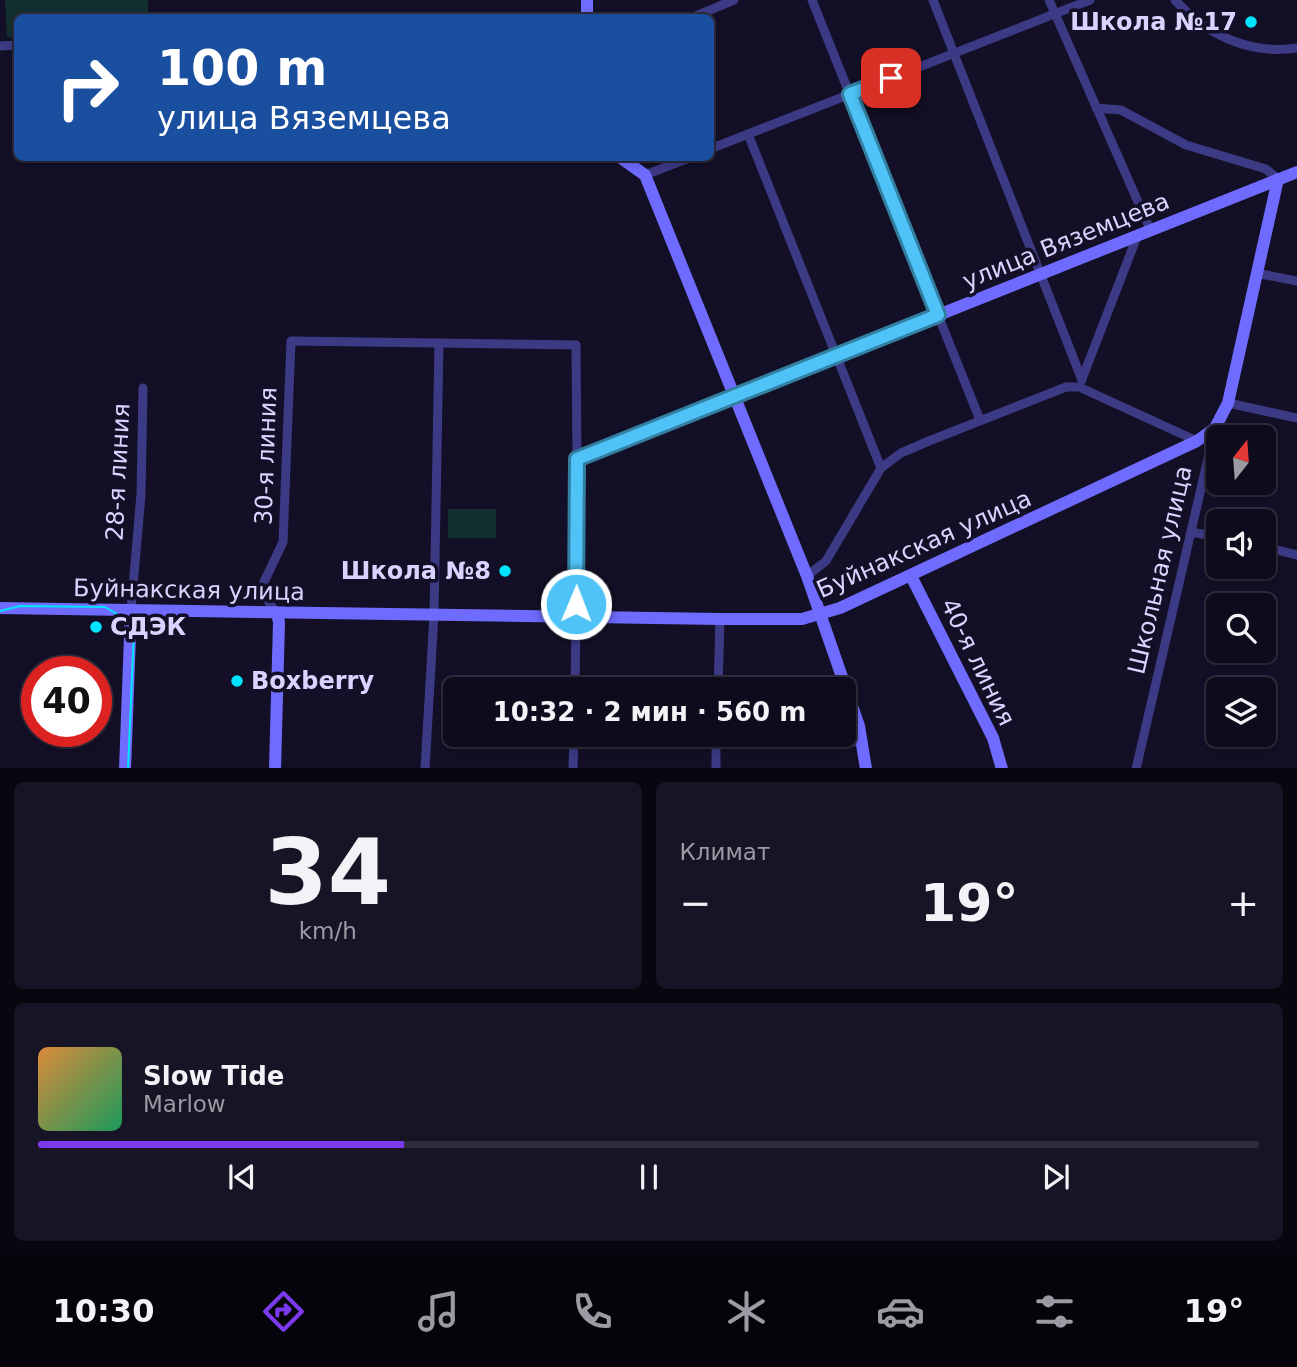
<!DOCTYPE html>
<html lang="ru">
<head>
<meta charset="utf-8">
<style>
	:root { --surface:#0e0b1c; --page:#171425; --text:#f1f3f6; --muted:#9b9ba3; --line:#2e2b3b; --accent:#7c3aed }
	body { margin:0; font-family:"DejaVu Sans",sans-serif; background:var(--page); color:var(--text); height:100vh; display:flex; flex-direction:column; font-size:26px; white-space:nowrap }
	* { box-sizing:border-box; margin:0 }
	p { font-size:23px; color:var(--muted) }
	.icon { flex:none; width:38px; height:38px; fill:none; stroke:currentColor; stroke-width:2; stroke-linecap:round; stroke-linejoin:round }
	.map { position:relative; height:768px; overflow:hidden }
	.panel { display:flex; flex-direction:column; gap:14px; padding:14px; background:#08060f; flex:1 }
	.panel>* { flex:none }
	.top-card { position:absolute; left:14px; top:14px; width:700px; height:147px; border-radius:10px; box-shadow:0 4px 10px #0003,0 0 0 2px var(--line); background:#1a4fa0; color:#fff; overflow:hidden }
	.needle { width:46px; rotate:17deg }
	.buttons { position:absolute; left:1206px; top:425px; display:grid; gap:14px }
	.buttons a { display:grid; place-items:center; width:70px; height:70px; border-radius:10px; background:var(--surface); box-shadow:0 4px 10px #0003,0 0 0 2px var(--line); font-size:35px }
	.speed { position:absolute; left:21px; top:656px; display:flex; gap:14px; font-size:35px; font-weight:700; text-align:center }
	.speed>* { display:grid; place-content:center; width:91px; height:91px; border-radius:50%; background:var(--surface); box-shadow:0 4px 10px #0003,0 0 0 2px var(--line); line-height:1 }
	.speed .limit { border:10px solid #d22; background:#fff; color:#111 }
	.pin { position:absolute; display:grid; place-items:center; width:60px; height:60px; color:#fff; margin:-30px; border-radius:14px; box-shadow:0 4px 10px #0006 }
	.me { position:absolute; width:77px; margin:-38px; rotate:1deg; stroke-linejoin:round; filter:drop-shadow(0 0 5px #0008) }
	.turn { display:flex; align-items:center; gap:24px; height:147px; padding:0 28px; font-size:32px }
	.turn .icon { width:91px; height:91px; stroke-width:2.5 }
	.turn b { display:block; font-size:49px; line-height:60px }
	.big { font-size:52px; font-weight:600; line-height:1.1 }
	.panel .tile { flex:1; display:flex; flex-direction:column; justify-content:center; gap:10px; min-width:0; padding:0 24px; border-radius:10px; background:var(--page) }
	.panel .dial { align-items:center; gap:0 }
	.dial b { font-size:91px; line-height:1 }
	.song { display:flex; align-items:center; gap:21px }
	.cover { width:84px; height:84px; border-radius:10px; background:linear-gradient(135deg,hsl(30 70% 55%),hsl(150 70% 35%)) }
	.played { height:7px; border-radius:4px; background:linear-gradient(90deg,var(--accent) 30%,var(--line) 30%) }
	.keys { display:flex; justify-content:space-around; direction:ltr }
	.heat { display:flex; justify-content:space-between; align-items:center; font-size:38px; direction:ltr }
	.panel .tiles { flex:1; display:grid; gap:14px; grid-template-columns:1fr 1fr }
	.tile:last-child { grid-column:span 2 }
	.trip { position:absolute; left:443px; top:677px; width:413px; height:70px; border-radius:10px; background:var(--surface); box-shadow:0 4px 10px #0003,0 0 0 2px var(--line); font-weight:600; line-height:70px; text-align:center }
	.tabs { display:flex; height:112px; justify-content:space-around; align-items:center; background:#06040b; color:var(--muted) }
	.tabs .icon { width:49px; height:49px }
	.tabs .current { color:var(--accent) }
	.tabs b { font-size:32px; color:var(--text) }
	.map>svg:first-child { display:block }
	.green { fill:#12302f }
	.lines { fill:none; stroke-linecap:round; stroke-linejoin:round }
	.street { stroke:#3d3a85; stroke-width:9 }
	.secondary { stroke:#6f6bff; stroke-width:12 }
	.tram { stroke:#00e5ff; stroke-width:2 }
	.route-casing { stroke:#337fa1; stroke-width:18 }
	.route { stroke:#4fc3f7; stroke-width:12 }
	.poi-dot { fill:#00e5ff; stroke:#130f26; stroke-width:2.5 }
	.labels { text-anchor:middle; stroke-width:7; stroke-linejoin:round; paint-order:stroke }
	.poi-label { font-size:24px; font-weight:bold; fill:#d9d4ff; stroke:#130f26; text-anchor:end }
	.street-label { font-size:24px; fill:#d9d4ff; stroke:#130f26 }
</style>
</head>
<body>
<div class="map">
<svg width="1297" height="769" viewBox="0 0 1297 769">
	<rect width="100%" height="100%" fill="#130f26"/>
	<g class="green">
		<polygon points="5,0 148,0 148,17 18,18 17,37 7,37"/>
		<rect x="448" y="509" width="48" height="29"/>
	</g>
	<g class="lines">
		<g class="street">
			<polyline points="812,0 980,420"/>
			<polyline points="933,0 1082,380"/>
			<polyline points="1049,0 1150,229"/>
			<path d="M1175,0C1206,35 1250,55 1297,48"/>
			<polyline points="691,18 734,0"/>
			<polyline points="0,46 18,45"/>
			<polyline points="1096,108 1121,110 1186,145 1266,169 1278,179"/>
			<polyline points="748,134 881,468"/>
			<polyline points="710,149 1090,0"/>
			<polyline points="645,175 689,158"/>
			<polyline points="1256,273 1297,281"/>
			<polyline points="1082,379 1138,234"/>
			<polyline points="1228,403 1297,418"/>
			<polyline points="1191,532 1218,537"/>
			<polyline points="1264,547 1297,555"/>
			<polyline points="807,576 826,561 881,468 901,453 929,441 1066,387 1079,387 1197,441"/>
			<polyline points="131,610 141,494 143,388"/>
			<polyline points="277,614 268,601 264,582 283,542 291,341 576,345 577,459"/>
			<polyline points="575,690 576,617"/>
			<polyline points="718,690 720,619"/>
			<polyline points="716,740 863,742"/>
			<polyline points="425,769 434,614 439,343"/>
			<polyline points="573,769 574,735"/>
			<polyline points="716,769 716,737"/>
			<polyline points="1136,769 1215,428"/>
		</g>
		<g class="secondary">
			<polyline points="587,18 587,0"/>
			<polyline points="621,158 645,175 807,576 859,726 866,769"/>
			<polyline points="911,576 993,738 1002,769"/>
			<polyline points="0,608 720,619 802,619 840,608 1197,441 1215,428 1228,403 1278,179"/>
			<polyline points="576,617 577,459 1297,172"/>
			<polyline points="125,769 131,610"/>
			<polyline points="275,769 279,622 277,614"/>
		</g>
		<polyline class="tram" points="0,611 20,606 105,607 130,622 134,632 128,769"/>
	</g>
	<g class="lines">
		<g class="route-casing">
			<polyline id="route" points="576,604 577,459 938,315 850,94 891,78"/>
		</g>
		<use href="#route" class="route"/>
	</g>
	<g class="poi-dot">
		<circle cx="1251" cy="22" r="7"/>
		<circle cx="505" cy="571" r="7"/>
		<circle cx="96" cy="627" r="7"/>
		<circle cx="237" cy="681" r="7"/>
	</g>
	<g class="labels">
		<g class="poi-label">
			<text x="1237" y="30">Школа №17</text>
			<text x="491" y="579">Школа №8</text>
			<text x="110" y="635" text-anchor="start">СДЭК</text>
			<text x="251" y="689" text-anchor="start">Boxberry</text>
		</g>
		<g class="street-label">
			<text transform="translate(1066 241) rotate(-22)" y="8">улица Вяземцева</text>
			<text transform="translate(266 456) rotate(-88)" y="8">30-я линия</text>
			<text transform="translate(118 472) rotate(-87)" y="8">28-я линия</text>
			<text transform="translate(924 544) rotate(-24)" y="8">Буйнакская улица</text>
			<text transform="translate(1160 570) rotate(-77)" y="8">Школьная улица</text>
			<text transform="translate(189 590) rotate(1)" y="8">Буйнакская улица</text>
			<text transform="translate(978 662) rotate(64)" y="8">40-я линия</text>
		</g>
	</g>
</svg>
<div class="buttons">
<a><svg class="needle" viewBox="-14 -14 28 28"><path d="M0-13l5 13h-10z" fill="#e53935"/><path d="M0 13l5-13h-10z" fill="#9b9ba3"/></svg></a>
<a><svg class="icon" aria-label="sound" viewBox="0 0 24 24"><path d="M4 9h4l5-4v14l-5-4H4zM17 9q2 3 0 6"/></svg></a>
<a><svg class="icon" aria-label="search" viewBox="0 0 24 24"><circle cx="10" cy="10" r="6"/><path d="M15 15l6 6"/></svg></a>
<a><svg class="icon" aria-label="layers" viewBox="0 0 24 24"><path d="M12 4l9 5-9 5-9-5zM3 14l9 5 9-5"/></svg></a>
</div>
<div class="speed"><div class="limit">40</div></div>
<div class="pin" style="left:891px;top:78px;background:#d93025"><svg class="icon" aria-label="arrive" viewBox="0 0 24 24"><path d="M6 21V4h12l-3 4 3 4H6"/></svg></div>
<svg class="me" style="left:576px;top:604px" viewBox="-20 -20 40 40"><circle r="17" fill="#4fc3f7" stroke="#fff" stroke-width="3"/><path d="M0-11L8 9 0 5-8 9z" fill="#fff"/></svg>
<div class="trip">10:32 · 2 мин · 560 m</div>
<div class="top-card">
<div class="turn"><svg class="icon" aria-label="right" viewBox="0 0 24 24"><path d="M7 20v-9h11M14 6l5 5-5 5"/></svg><div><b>100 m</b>улица Вяземцева</div></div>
</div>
</div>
<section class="panel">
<div class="tiles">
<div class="tile dial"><b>34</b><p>km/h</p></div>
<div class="tile"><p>Климат</p>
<div class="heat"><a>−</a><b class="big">19°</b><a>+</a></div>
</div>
<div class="tile">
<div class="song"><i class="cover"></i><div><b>Slow Tide</b><p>Marlow</p></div></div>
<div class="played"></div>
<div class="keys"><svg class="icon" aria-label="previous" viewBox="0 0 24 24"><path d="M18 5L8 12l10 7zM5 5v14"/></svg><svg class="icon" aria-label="pause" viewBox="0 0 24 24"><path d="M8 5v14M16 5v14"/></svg><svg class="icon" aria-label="next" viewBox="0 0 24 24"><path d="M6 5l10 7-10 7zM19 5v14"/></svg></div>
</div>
</div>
</section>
<nav class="tabs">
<b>10:30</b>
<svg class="icon current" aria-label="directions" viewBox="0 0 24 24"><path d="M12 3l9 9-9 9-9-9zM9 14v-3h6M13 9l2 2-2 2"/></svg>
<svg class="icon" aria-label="music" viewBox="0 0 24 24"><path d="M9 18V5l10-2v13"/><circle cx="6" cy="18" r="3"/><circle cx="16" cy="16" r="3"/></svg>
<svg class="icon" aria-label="phone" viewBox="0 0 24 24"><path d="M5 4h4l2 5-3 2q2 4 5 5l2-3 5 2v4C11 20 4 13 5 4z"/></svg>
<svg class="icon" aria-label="climate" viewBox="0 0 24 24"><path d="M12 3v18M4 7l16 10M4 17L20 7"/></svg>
<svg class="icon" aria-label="car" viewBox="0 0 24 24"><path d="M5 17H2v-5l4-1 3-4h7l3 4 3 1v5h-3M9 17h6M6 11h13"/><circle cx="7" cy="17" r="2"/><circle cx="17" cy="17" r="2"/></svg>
<svg class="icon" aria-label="filters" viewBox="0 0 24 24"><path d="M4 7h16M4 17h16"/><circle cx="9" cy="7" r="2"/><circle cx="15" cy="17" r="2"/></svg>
<b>19°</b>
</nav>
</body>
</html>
